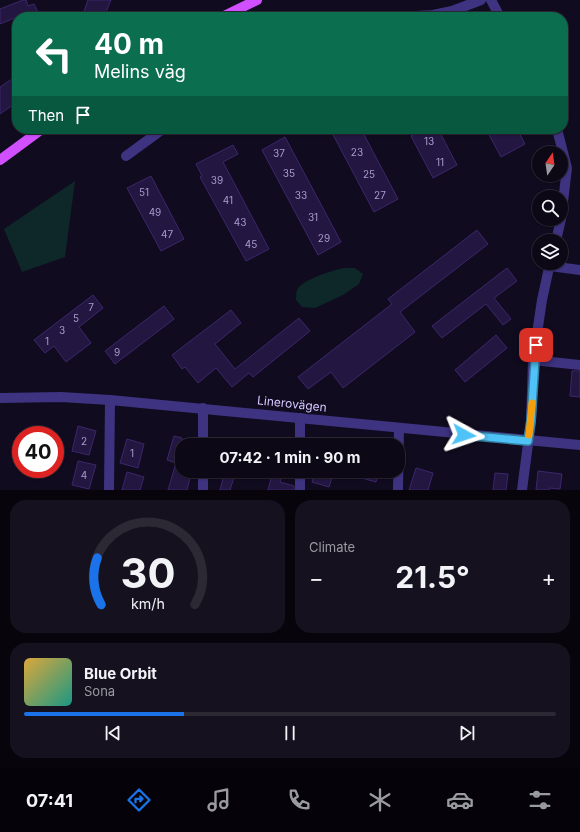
<!DOCTYPE html>
<html lang="en">
<head>
<meta charset="utf-8">
<style>
	:root { --surface:#0c0816; --page:#15111f; --text:#f1f3f6; --muted:#9a9aa1; --line:#2c2935; --accent:#1a73e8 }
	body { margin:0; font-family:Inter,sans-serif; background:var(--page); color:var(--text); height:100vh; display:flex; flex-direction:column; font-size:15px; white-space:nowrap }
	* { box-sizing:border-box; margin:0 }
	p { font-size:13px; color:var(--muted) }
	.icon { flex:none; width:22px; height:22px; fill:none; stroke:currentColor; stroke-width:2; stroke-linecap:round; stroke-linejoin:round }
	.map { position:relative; height:490px; overflow:hidden }
	.sheet { display:flex; flex-direction:column; gap:10px; padding:10px; background:#07040c; flex:1 }
	.sheet>* { flex:none }
	.guide { position:absolute; left:12px; top:12px; width:556px; height:122px; border-radius:16px; box-shadow:0 1px 3px #0004,0 0 0 1px var(--line); background:#0b6e4f; color:#fff; overflow:hidden }
	.needle { width:26px; rotate:13deg }
	.tools { position:absolute; left:532px; top:146px; display:grid; gap:8px }
	.tools a { display:grid; place-items:center; width:36px; height:36px; border-radius:50%; background:var(--surface); box-shadow:0 1px 3px #0004,0 0 0 1px var(--line); font-size:20px }
	.speed { position:absolute; left:12px; top:426px; display:flex; gap:8px; font-size:20px; font-weight:700; text-align:center }
	.speed>* { display:grid; place-content:center; width:52px; height:52px; border-radius:50%; background:var(--surface); box-shadow:0 1px 3px #0004,0 0 0 1px var(--line); line-height:1 }
	.speed .limit { border:6px solid #d22; background:#fff; color:#111 }
	.pin { position:absolute; display:grid; place-items:center; width:34px; height:34px; color:#fff; margin:-17px; border-radius:8px; box-shadow:0 2px 6px #0006 }
	.me { position:absolute; width:44px; margin:-22px; rotate:95deg; stroke-linejoin:round; filter:drop-shadow(0 0 3px #0008) }
	.turn { display:flex; align-items:center; gap:14px; height:84px; padding:0 16px; font-size:18px }
	.turn .icon { width:52px; height:52px; stroke-width:2.5 }
	.turn b { display:block; font-size:28px; line-height:34px }
	.then { display:flex; align-items:center; height:38px; padding:0 16px; background:#0003; gap:8px; font-size:15px }
	.big { font-size:30px; font-weight:700; line-height:1.1 }
	.sheet .tile { flex:1; display:flex; flex-direction:column; justify-content:center; gap:6px; min-width:0; padding:0 14px; border-radius:16px; background:var(--page) }
	.sheet .dial { align-items:center; gap:0 }
	.dial svg { height:104px; overflow:visible; fill:none; stroke:var(--line); stroke-width:7; stroke-linecap:round; text-anchor:middle }
	.dial text { fill:var(--text); stroke:none }
	.song { display:flex; align-items:center; gap:12px }
	.cover { width:48px; height:48px; border-radius:6px; background:linear-gradient(135deg,hsl(40 70% 55%),hsl(170 70% 35%)) }
	.played { height:4px; border-radius:2px; background:linear-gradient(90deg,var(--accent) 30%,var(--line) 30%) }
	.keys { display:flex; justify-content:space-around; direction:ltr }
	.heat { display:flex; justify-content:space-between; align-items:center; font-size:22px; direction:ltr }
	.sheet .tiles { flex:1; display:grid; gap:10px; grid-template-columns:1fr 1fr }
	.tile:last-child { grid-column:span 2 }
	.trip { position:absolute; left:175px; top:438px; width:230px; height:40px; border-radius:16px; background:var(--surface); box-shadow:0 1px 3px #0004,0 0 0 1px var(--line); font-weight:700; line-height:40px; text-align:center }
	.tab-bar { display:flex; height:64px; justify-content:space-around; align-items:center; background:#050309; color:var(--muted) }
	.tab-bar .icon { width:28px; height:28px }
	.tab-bar .current { color:var(--accent) }
	.tab-bar b { font-size:18px; color:var(--text) }
	.map>svg:first-child { display:block }
	.green { fill:#0e2728 }
	.building { fill:#231640; stroke:#3c276d }
	.lines { fill:none; stroke-linecap:round; stroke-linejoin:round }
	.minor { stroke:#3e3380; stroke-width:10 }
	.major { stroke:#d04fff; stroke-width:10 }
	.route-casing { stroke:#337fa1; stroke-width:10 }
	.route { stroke:#4fc3f7; stroke-width:7 }
	.slow { stroke:#f59e0b; stroke-width:7 }
	.labels { text-anchor:middle; stroke-width:4; stroke-linejoin:round; paint-order:stroke }
	.number-label { font-size:10px; fill:#a89ccf }
	.street-label { font-size:12px; fill:#d4c8ff; stroke:#100b1e }
</style>
</head>
<body>
<div class="map">
<svg width="580" height="490" viewBox="0 0 580 490">
	<rect width="100%" height="100%" fill="#100b1e"/>
	<g class="green">
		<polygon points="75,181 65,257 22,272 4,229"/>
		<path d="M344,268H355L363,274L359,284L343,295L315,308L302,307L296,300C296,297 296,293 297,290C301,280 333,270 344,268Z"/>
	</g>
	<g class="building">
		<polygon points="23,0 26,0 28,6 34,4 40,17 17,17 0,24 0,9"/>
		<polygon points="88,0 111,0 104,17 82,17"/>
		<polygon points="12,79 17,85 17,102 0,114 0,87"/>
		<polygon points="330,129 361,129 398,199 374,212"/>
		<polygon points="425,129 438,129 457,165 433,178 411,136"/>
		<polygon points="486,129 517,129 525,144 501,157"/>
		<polygon points="285,137 341,242 318,255 262,150"/>
		<polygon points="233,145 238,154 223,162 269,249 246,261 200,177 202,176 196,164"/>
		<polygon points="151,176 184,239 161,251 127,188"/>
		<polygon points="477,230 488,244 400,312 415,332 343,388 331,372 308,389 298,377 392,304 388,299"/>
		<polygon points="507,268 517,281 494,298 511,319 503,325 486,304 442,338 432,326"/>
		<polygon points="93,295 103,308 79,327 91,343 66,362 54,346 45,353 34,340"/>
		<polygon points="164,306 174,319 115,364 105,351"/>
		<polygon points="231,310 241,323 215,344 235,369 299,318 310,331 253,377 249,373 232,387 216,368 198,383 185,367 182,369 172,355"/>
		<polygon points="496,335 507,348 465,382 455,370"/>
		<polygon points="572,371 580,371 580,397 570,396"/>
		<polygon points="78,426 96,431 89,455 72,451"/>
		<polygon points="174,436 182,438 182,471 191,474 187,490 168,490 176,463 167,460"/>
		<polygon points="127,439 144,444 138,468 120,463"/>
		<polygon points="78,461 96,465 89,489 72,485"/>
		<polygon points="416,468 433,473 428,490 409,490"/>
		<polygon points="225,471 236,471 230,490 220,490"/>
		<polygon points="273,471 283,471 280,482 294,486 294,490 268,490"/>
		<polygon points="315,471 334,471 329,487 312,482"/>
		<polygon points="347,471 379,471 376,482 347,474"/>
		<polygon points="538,471 562,474 560,489 550,488 549,490 536,490"/>
		<polygon points="127,472 144,477 140,490 122,490"/>
		<polygon points="495,473 508,474 506,490 493,490"/>
	</g>
	<g class="lines">
		<g class="minor">
			<polyline points="491,0 500,17"/>
			<polyline points="398,17 433,15 452,11 481,0"/>
			<polyline points="557,129 567,168 561,219"/>
			<polyline points="126,156 163,129"/>
			<polyline points="556,241 561,219"/>
			<polyline points="550,266 580,270"/>
			<polyline points="533,360 580,365"/>
			<polyline points="0,398 61,397 110,400 580,445"/>
			<polyline points="203,408 203,445"/>
			<polyline points="300,418 300,445"/>
			<polyline points="109,490 110,400"/>
			<polyline points="203,490 203,471"/>
			<polyline points="300,490 300,471"/>
			<polyline points="398,490 399,428"/>
			<polyline points="522,490 531,421 533,360 542,300 550,263"/>
		</g>
		<g class="major">
			<polyline points="222,17 257,0"/>
			<polyline points="0,160 42,129"/>
		</g>
	</g>
	<g class="lines">
		<g class="route-casing">
			<polyline id="route" points="464,435 528,441 531,421 536,345"/>
		</g>
		<use href="#route" class="route"/>
		<polyline class="slow" points="529,435 532,403"/>
	</g>
	<g class="labels">
		<g class="number-label">
			<text x="429" y="145">13</text>
			<text x="357" y="156">23</text>
			<text x="279" y="157">37</text>
			<text x="440" y="166">11</text>
			<text x="289" y="177">35</text>
			<text x="369" y="178">25</text>
			<text x="217" y="184">39</text>
			<text x="144" y="196">51</text>
			<text x="301" y="199">33</text>
			<text x="380" y="199">27</text>
			<text x="228" y="204">41</text>
			<text x="155" y="216">49</text>
			<text x="313" y="221">31</text>
			<text x="240" y="226">43</text>
			<text x="167" y="238">47</text>
			<text x="324" y="242">29</text>
			<text x="251" y="248">45</text>
			<text x="91" y="311">7</text>
			<text x="76" y="322">5</text>
			<text x="62" y="334">3</text>
			<text x="47" y="345">1</text>
			<text x="117" y="356">9</text>
			<text x="84" y="445">2</text>
			<text x="132" y="457">1</text>
			<text x="84" y="479">4</text>
		</g>
		<g class="street-label">
			<text transform="translate(292 404) rotate(6)" y="4">Linerovägen</text>
		</g>
	</g>
</svg>
<div class="tools">
<a><svg class="needle" viewBox="-14 -14 28 28"><path d="M0-13l5 13h-10z" fill="#e53935"/><path d="M0 13l5-13h-10z" fill="#9a9aa1"/></svg></a>
<a><svg class="icon" aria-label="search" viewBox="0 0 24 24"><circle cx="10" cy="10" r="6"/><path d="M15 15l6 6"/></svg></a>
<a><svg class="icon" aria-label="layers" viewBox="0 0 24 24"><path d="M12 4l9 5-9 5-9-5zM3 14l9 5 9-5"/></svg></a>
</div>
<div class="speed"><div class="limit">40</div></div>
<div class="pin" style="left:536px;top:345px;background:#d93025"><svg class="icon" aria-label="arrive" viewBox="0 0 24 24"><path d="M6 21V4h12l-3 4 3 4H6"/></svg></div>
<svg class="me" style="left:464px;top:435px" viewBox="-20 -20 40 40"><path d="M0-17L14 15 0 8-14 15z" fill="#4fc3f7" stroke="#fff" stroke-width="4"/></svg>
<div class="trip">07:42 · 1 min · 90 m</div>
<div class="guide">
<div class="turn"><svg class="icon" aria-label="left" viewBox="0 0 24 24"><path d="M17 20v-9H6M10 6l-5 5 5 5"/></svg><div><b>40 m</b>Melins väg</div></div>
<div class="then">Then<svg class="icon" aria-label="arrive" viewBox="0 0 24 24"><path d="M6 21V4h12l-3 4 3 4H6"/></svg></div>
</div>
</div>
<section class="sheet">
<div class="tiles">
<div class="tile dial"><svg viewBox="0 0 100 80">
<path d="M14 69A42 42 0 1 1 86 69"/>
<path d="M14 69A42 42 0 0 1 11 33" stroke="#1a73e8"/>
<text x="50" y="56" font-size="32" font-weight="700">30</text>
<text x="50" y="72" font-size="11">km/h</text>
</svg></div>
<div class="tile"><p>Climate</p>
<div class="heat"><a>−</a><b class="big">21.5°</b><a>+</a></div>
</div>
<div class="tile">
<div class="song"><i class="cover"></i><div><b>Blue Orbit</b><p>Sona</p></div></div>
<div class="played"></div>
<div class="keys"><svg class="icon" aria-label="previous" viewBox="0 0 24 24"><path d="M18 5L8 12l10 7zM5 5v14"/></svg><svg class="icon" aria-label="pause" viewBox="0 0 24 24"><path d="M8 5v14M16 5v14"/></svg><svg class="icon" aria-label="next" viewBox="0 0 24 24"><path d="M6 5l10 7-10 7zM19 5v14"/></svg></div>
</div>
</div>
</section>
<nav class="tab-bar">
<b>07:41</b>
<svg class="icon current" aria-label="directions" viewBox="0 0 24 24"><path d="M12 3l9 9-9 9-9-9zM9 14v-3h6M13 9l2 2-2 2"/></svg>
<svg class="icon" aria-label="music" viewBox="0 0 24 24"><path d="M9 18V5l10-2v13"/><circle cx="6" cy="18" r="3"/><circle cx="16" cy="16" r="3"/></svg>
<svg class="icon" aria-label="phone" viewBox="0 0 24 24"><path d="M5 4h4l2 5-3 2q2 4 5 5l2-3 5 2v4C11 20 4 13 5 4z"/></svg>
<svg class="icon" aria-label="climate" viewBox="0 0 24 24"><path d="M12 3v18M4 7l16 10M4 17L20 7"/></svg>
<svg class="icon" aria-label="car" viewBox="0 0 24 24"><path d="M5 17H2v-5l4-1 3-4h7l3 4 3 1v5h-3M9 17h6M6 11h13"/><circle cx="7" cy="17" r="2"/><circle cx="17" cy="17" r="2"/></svg>
<svg class="icon" aria-label="filters" viewBox="0 0 24 24"><path d="M4 7h16M4 17h16"/><circle cx="9" cy="7" r="2"/><circle cx="15" cy="17" r="2"/></svg>
</nav>
</body>
</html>
